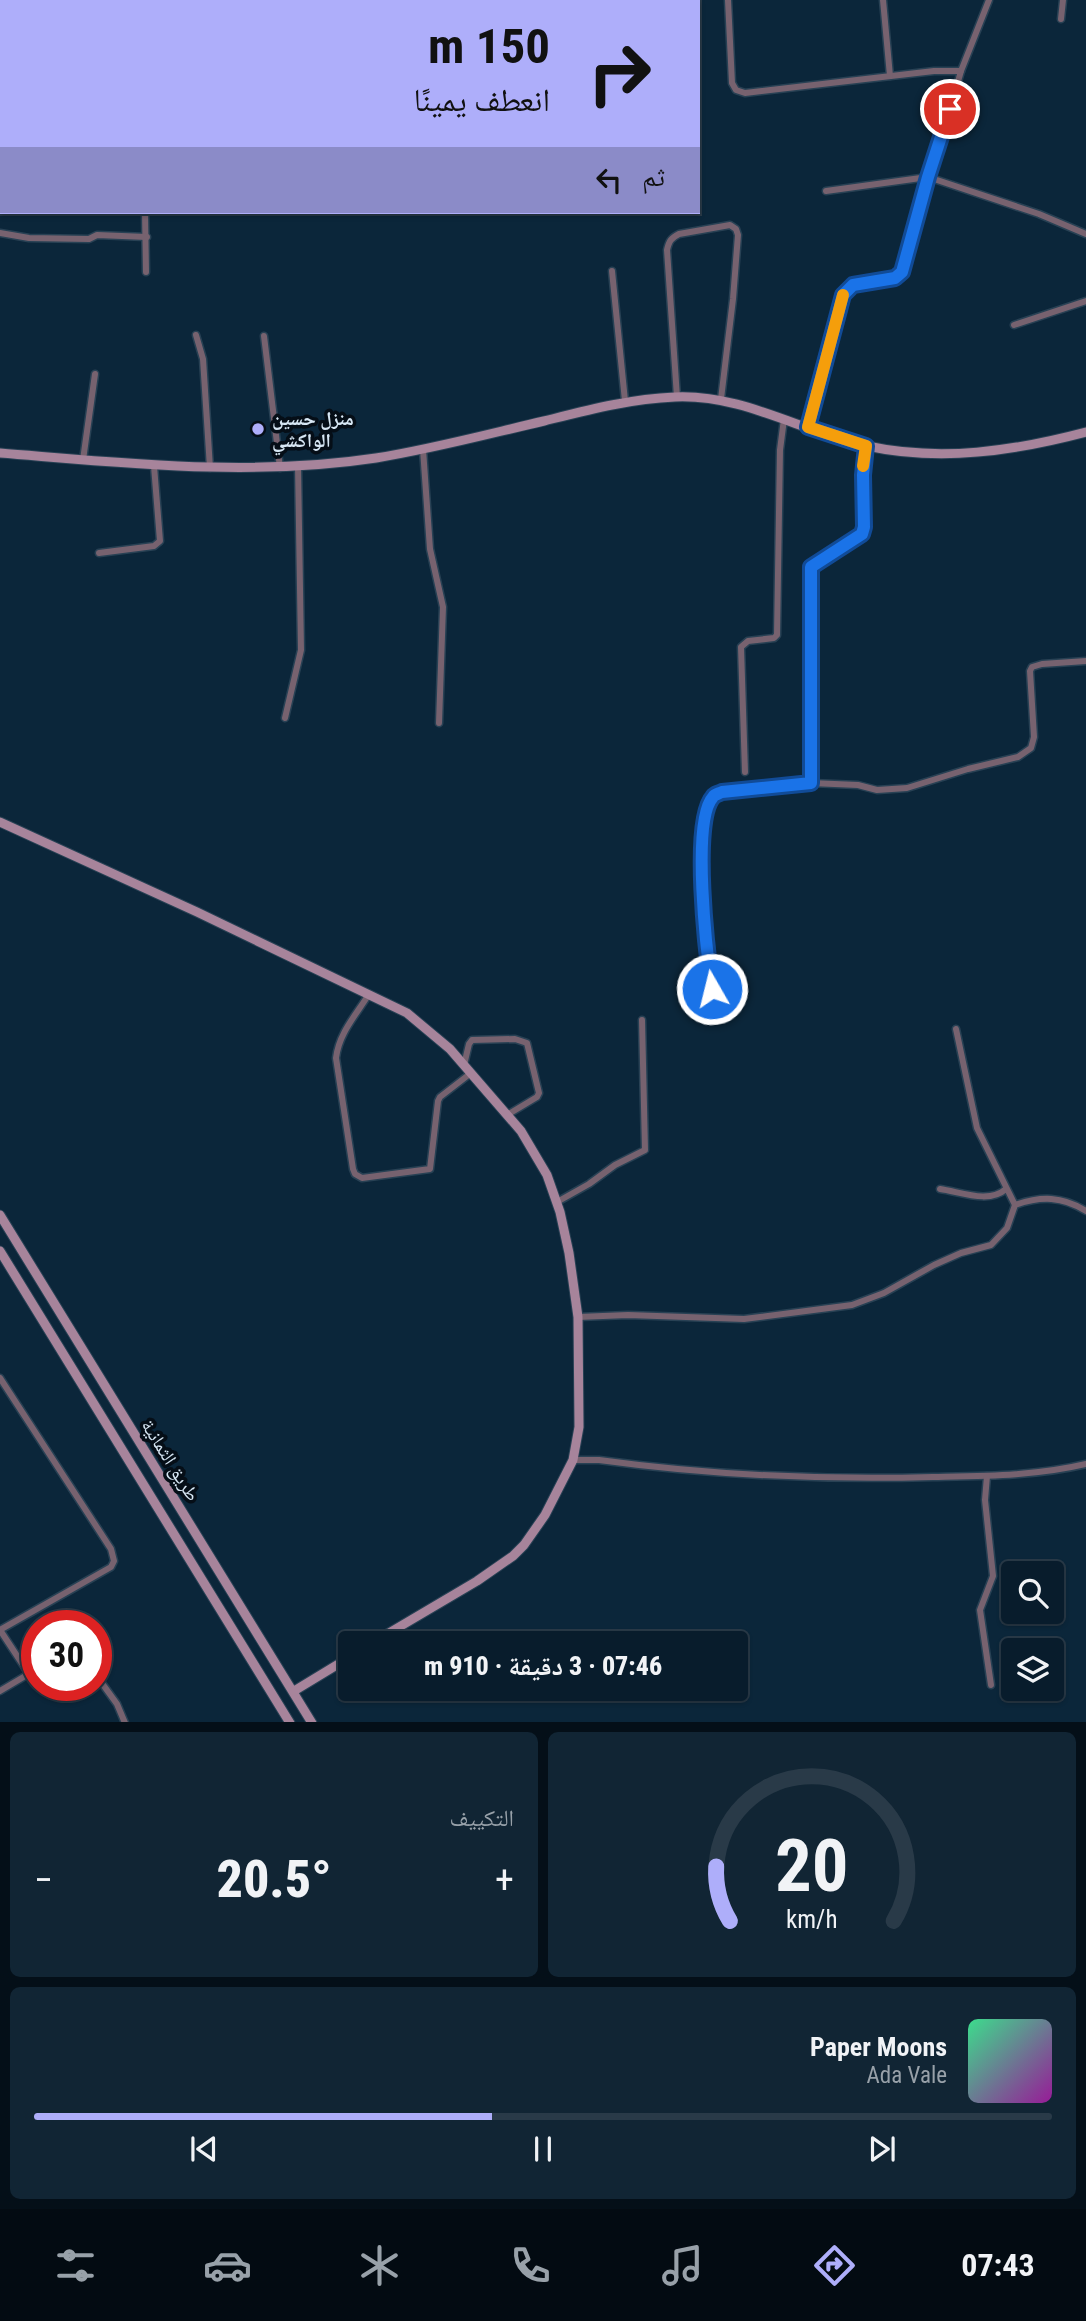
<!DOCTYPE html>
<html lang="ar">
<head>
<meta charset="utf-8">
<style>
	:root { --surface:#081c2c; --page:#112534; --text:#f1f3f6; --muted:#98a1a9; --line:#293a48; --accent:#aeaefa }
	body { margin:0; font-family:"Roboto Condensed","Noto Naskh Arabic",sans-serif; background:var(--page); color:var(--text); direction:rtl; height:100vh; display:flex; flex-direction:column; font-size:26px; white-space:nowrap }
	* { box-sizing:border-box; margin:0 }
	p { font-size:23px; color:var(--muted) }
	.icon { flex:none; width:38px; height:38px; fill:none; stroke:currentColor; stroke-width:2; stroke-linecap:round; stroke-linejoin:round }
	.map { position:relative; height:1722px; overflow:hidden; direction:ltr }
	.details { display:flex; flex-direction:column; gap:10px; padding:10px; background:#040f18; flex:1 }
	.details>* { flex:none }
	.top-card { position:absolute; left:0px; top:0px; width:700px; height:214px; box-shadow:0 2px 5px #0004,0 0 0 2px var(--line); direction:rtl; background:#aeaefa; color:#111; overflow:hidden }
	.buttons { position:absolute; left:1001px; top:1561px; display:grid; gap:14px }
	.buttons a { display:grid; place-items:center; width:63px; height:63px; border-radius:7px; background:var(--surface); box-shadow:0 2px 5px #0004,0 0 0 2px var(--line); font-size:35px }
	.speed { position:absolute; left:21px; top:1610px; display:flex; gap:14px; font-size:35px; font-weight:700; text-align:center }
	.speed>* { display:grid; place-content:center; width:91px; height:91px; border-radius:50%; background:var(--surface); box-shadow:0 2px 5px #0004,0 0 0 2px var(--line); line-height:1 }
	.speed .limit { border:10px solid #d22; background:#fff; color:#111 }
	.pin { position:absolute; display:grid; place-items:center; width:60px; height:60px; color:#fff; margin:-30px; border:4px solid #fff; border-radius:50%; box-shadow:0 2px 7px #0007 }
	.me { position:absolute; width:77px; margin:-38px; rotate:352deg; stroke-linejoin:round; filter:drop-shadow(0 0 5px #0008) }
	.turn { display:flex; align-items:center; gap:24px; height:147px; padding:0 35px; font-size:32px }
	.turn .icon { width:91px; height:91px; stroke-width:2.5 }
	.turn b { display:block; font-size:49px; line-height:60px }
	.then { display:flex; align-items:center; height:66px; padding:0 35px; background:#0003; gap:14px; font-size:26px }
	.big { font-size:52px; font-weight:800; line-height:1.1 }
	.details .widget { flex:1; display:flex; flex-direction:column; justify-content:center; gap:10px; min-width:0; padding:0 24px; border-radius:10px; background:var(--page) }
	.details .dial { align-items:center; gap:0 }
	.dial svg { height:182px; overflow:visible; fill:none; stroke:var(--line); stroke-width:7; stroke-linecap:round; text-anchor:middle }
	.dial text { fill:var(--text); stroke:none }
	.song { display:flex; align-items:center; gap:21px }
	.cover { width:84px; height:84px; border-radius:10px; background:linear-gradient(135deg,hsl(150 70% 55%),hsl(300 70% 35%)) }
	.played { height:7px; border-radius:4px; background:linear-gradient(90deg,var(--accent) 45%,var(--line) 45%) }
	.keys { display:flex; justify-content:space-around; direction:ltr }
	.heat { display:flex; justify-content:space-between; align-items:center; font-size:38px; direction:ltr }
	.details .tiles { flex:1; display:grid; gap:10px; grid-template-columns:1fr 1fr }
	.widget:last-child { grid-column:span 2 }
	.trip { position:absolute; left:338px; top:1631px; width:410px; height:70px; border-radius:7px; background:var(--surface); box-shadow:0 2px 5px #0004,0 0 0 2px var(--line); font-weight:800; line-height:70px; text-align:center; direction:rtl }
	.menu { display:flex; height:112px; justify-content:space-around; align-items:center; background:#030b12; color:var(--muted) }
	.menu .icon { width:49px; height:49px }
	.menu .selected { color:var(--accent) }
	.menu b { font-size:32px; color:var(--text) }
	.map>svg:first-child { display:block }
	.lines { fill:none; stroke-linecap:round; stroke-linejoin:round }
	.street-casing { stroke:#284154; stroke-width:9 }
	.secondary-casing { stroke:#284154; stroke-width:11 }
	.street { stroke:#77626f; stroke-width:6 }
	.secondary { stroke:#a7849b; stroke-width:9 }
	.route-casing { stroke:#114b97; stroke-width:18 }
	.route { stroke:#1a73e8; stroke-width:12 }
	.slow { stroke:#f59e0b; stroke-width:12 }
	.poi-dot { fill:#aeaefa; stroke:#050e17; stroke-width:2.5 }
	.labels { text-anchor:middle; stroke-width:7; stroke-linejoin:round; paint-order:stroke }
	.poi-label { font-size:19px; font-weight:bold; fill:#d7e7f4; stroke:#050e17; text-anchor:start }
	.street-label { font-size:19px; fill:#d7e7f4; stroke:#050e17 }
</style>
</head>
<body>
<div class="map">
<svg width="1086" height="1723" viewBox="0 0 1086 1723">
	<rect width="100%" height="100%" fill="#0b263a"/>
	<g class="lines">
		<g class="street-casing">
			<g id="street">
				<polyline points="688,0 689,2"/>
				<polyline points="728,0 732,83 736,90 745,93 934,71 961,71 937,156 928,177 1039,214 1086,234"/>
				<polyline points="883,0 890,76"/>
				<polyline points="428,2 428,0"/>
				<polyline points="0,18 2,18"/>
				<polyline points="1061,19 1063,0"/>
				<polyline points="961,71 989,0"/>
				<polyline points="0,169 2,169"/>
				<polyline points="145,212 146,272"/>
				<polyline points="0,233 29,238 89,239 97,235 147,237"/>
				<polyline points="612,271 625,401"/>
				<polyline points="1014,325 1086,301"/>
				<polyline points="196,335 203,359 210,468"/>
				<polyline points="264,336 280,468"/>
				<path d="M677,397L667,250C669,241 671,238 679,234L730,225L736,229L738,235L733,299L721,399"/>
				<path d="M808,427L843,294C862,277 884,287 902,273L928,177L826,191"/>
				<polyline points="423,449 430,549 443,607 439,723"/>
				<polyline points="83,460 95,374"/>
				<polyline points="99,553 154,546 160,541 154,466"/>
				<polyline points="285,718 301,650 298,465"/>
				<polyline points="745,772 741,647 748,641 774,638 777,635 780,450 784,419"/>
				<polyline points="811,783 811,567 863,531 863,476 866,446"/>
				<path d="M712,989C705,947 691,834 712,798L728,791L811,783L858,785L877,790L907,788L968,769L1018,757L1031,748L1034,737L1030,671L1032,667L1042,664L1086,661"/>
				<path d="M369,994C356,1015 339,1033 336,1058L353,1169L355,1174L362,1178L430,1169L438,1101L440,1097L471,1073"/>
				<polyline points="956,1029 977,1128 1015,1205"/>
				<polyline points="464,1065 469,1044 472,1040 515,1039 527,1043 539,1093 537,1097 507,1115"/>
				<path d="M940,1189C961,1192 989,1204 1006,1189"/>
				<polyline points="557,1202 589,1184 615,1165 645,1150 642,1020"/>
				<path d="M578,1317L628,1315L744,1319L852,1305L884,1293L934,1265L961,1253L991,1245L1007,1228L1015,1205C1041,1196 1062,1196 1086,1211"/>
				<polyline points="0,1378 111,1549 114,1561 111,1567 0,1630"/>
				<path d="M573,1460H599C709,1475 822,1480 933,1477C984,1476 1036,1476 1086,1464"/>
				<polyline points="987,1476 985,1500 993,1576 980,1610 991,1685"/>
				<polyline points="0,1630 29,1674"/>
				<polyline points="96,1675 117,1704 125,1723"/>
				<polyline points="0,1691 37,1669"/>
			</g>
		</g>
		<g class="secondary-casing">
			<g id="secondary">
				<polyline points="0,4 1,0"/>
				<path d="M0,453C126,463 251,477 376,458C432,449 488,434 544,421C588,410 629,399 675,397C744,394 801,432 867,446C941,462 1014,451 1086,432"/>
				<polyline points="0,822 197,912 407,1013 450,1049 521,1131 547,1175 560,1212 569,1253 578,1317 579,1427 573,1460 545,1515 524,1545 513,1556 477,1581 372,1643"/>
				<polyline points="0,1215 312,1723"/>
				<polyline points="0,1251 290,1723"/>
				<polyline points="294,1691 350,1657"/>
			</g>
		</g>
		<use href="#street" class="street"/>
		<use href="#secondary" class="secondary"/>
	</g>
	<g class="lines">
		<g class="route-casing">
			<path id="route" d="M712,989C707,955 691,821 713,797C715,794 718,794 722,792L811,783V567L862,534L864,527L863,475L866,446L808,427L843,295L853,285L895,278L902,272L928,177L950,109"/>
		</g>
		<use href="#route" class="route"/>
		<polyline class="slow" points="843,295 808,427 866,446 863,466"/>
	</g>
	<circle class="poi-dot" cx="258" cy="429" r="7"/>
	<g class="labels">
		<g class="poi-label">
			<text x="272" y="425">منزل حسين<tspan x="272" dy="22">الواكشي</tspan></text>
		</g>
		<g class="street-label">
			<text transform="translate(171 1460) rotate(58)" y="7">طريق الثمانية</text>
		</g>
	</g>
</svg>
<div class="buttons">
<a><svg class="icon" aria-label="search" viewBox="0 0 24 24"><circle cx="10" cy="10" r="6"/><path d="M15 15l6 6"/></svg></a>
<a><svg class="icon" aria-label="layers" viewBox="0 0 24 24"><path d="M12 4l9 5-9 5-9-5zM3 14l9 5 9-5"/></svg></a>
</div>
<div class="speed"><div class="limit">30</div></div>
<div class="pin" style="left:950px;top:109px;background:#d93025"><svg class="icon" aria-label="arrive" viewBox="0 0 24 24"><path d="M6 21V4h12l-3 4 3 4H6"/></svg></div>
<svg class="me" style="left:712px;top:989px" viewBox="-20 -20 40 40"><circle r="17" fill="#1a73e8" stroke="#fff" stroke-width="3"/><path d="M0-11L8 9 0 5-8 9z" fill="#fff"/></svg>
<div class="trip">07:46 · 3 دقيقة · 910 m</div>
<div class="top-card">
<div class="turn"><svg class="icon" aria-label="right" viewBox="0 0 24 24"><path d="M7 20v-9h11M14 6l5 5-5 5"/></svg><div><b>150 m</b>انعطف يمينًا</div></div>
<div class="then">ثم<svg class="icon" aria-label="left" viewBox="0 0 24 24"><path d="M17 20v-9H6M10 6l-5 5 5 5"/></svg></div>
</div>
</div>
<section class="details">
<div class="tiles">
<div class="widget dial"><svg viewBox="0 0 100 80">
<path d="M14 69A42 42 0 1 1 86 69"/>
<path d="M14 69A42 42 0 0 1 8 45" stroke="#aeaefa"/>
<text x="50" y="56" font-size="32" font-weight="700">20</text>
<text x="50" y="72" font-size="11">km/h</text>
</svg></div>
<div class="widget"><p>التكييف</p>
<div class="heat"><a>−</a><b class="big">20.5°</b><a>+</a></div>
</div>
<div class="widget">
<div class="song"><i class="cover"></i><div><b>Paper Moons</b><p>Ada Vale</p></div></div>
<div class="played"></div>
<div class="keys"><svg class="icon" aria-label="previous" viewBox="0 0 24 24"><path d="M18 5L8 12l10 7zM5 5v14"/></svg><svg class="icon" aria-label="pause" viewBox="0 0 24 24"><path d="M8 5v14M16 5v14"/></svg><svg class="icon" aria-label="next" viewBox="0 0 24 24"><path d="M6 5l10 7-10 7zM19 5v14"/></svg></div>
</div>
</div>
</section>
<nav class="menu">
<b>07:43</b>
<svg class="icon selected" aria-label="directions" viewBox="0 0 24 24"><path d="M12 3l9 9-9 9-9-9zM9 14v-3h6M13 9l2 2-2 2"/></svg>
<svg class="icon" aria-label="music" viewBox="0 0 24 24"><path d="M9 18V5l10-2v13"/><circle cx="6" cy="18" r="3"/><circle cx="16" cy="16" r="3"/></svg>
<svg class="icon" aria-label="phone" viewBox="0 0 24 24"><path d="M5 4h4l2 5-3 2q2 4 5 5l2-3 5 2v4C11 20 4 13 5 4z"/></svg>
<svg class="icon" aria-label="climate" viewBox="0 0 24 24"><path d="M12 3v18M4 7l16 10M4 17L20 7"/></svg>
<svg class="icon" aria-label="car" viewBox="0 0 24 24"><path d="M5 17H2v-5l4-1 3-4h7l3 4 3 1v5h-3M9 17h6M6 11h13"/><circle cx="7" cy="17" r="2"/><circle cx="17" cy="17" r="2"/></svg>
<svg class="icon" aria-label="filters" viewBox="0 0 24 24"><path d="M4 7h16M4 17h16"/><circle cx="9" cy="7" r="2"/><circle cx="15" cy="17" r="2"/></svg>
</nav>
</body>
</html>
